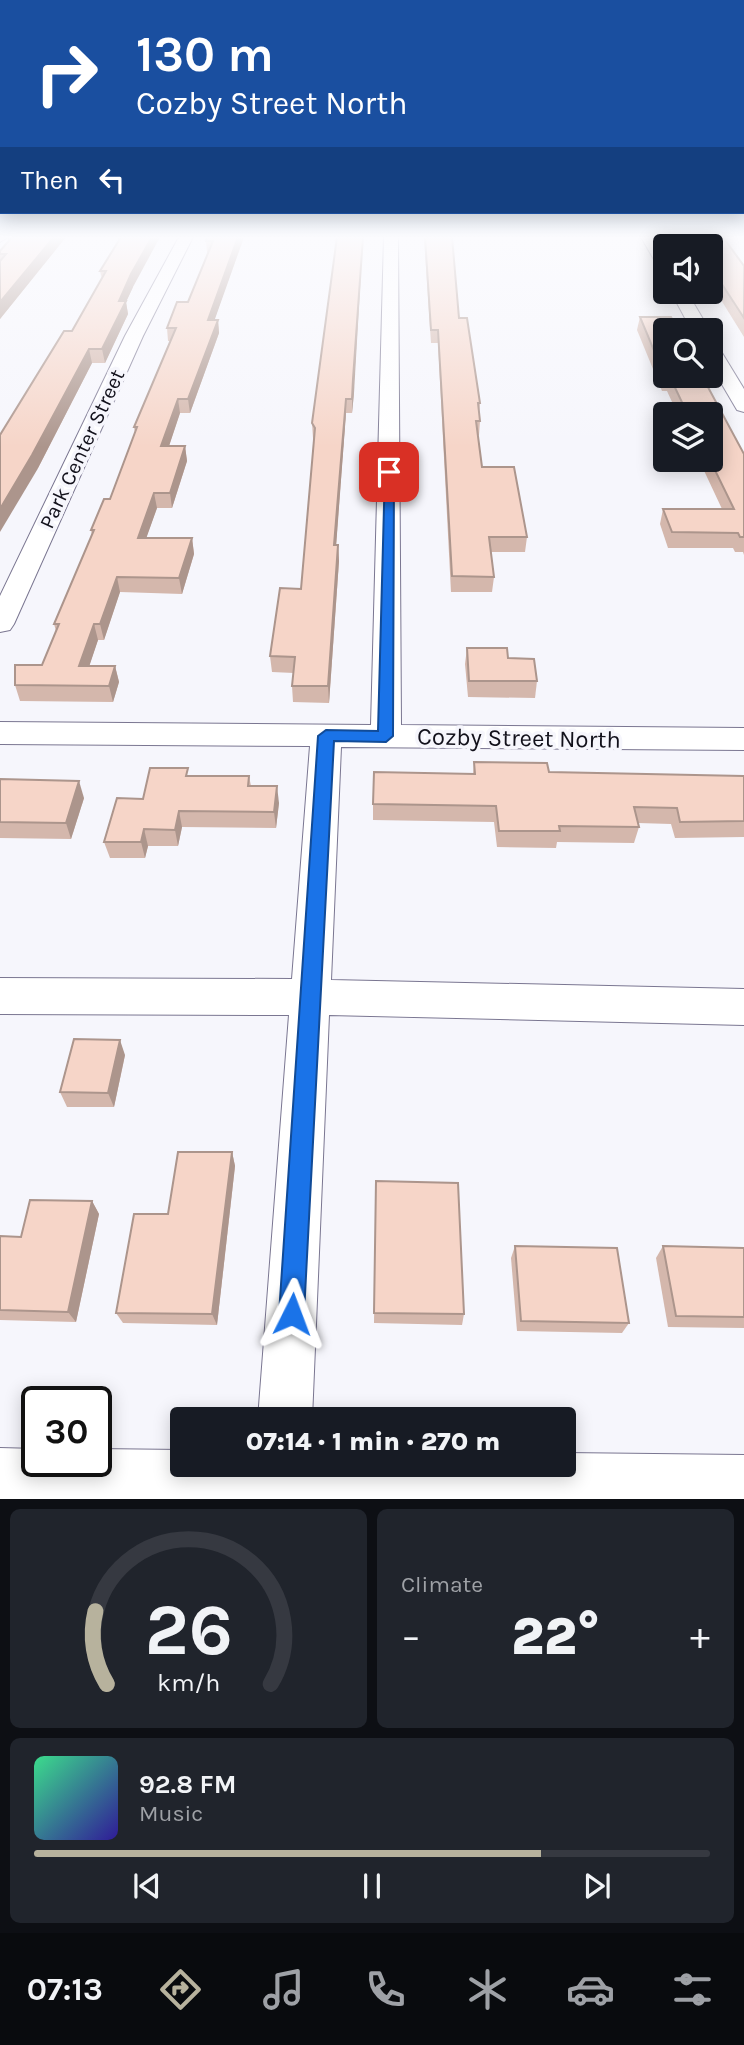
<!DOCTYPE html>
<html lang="en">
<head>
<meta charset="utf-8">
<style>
	:root { --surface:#171b24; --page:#20242c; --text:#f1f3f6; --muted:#9ea1a6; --line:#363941; --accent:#b7b29d }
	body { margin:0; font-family:Karla,sans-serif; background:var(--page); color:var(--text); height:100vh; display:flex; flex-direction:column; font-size:26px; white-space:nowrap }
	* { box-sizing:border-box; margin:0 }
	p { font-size:23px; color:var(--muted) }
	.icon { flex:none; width:38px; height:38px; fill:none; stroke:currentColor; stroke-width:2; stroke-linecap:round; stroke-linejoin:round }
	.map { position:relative; height:1499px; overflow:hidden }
	.panel { display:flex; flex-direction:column; gap:10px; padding:10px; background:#0d0f14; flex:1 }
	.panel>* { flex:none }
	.top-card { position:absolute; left:0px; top:0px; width:746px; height:214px; box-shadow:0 4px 18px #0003; background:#1a4fa0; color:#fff; overflow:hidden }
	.controls { position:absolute; left:653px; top:234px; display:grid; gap:14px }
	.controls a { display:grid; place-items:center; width:70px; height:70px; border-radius:7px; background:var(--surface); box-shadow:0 4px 18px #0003; font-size:35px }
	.speed { position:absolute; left:21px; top:1386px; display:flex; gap:14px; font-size:35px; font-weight:700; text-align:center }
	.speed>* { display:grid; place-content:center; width:91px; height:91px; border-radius:50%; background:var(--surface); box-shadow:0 4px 18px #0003; line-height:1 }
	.speed .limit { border:4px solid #111; border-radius:10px; background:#fff; color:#111 }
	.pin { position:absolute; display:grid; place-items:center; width:60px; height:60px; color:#fff; margin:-30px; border-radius:14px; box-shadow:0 4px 10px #0006 }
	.me { position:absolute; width:77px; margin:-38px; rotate:3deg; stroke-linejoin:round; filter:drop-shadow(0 0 5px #0008) }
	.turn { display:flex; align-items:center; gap:24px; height:147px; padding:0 21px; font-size:32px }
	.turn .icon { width:91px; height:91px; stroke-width:2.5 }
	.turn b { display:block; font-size:49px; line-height:60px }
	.then { display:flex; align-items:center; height:66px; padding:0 21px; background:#0003; gap:14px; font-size:26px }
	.big { font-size:52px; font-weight:800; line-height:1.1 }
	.panel .card { flex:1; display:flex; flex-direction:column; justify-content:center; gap:10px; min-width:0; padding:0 24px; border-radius:10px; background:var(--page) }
	.panel .dial { align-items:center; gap:0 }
	.dial svg { height:182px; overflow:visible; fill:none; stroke:var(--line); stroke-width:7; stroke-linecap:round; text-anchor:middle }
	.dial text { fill:var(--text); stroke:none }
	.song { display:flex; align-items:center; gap:21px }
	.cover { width:84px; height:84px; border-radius:10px; background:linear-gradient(135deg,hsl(150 70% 55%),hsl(250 70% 35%)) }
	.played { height:7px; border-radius:4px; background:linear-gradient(90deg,var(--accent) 75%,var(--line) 75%) }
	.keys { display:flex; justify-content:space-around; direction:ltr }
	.heat { display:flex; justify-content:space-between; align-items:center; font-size:38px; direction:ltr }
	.panel .tiles { flex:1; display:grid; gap:10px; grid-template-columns:1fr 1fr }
	.card:last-child { grid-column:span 2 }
	.trip { position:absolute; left:170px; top:1407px; width:406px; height:70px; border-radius:7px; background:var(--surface); box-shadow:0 4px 18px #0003; font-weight:800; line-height:70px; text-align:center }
	.tab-bar { display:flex; height:112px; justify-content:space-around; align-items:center; background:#090b0e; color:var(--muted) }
	.tab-bar .icon { width:49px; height:49px }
	.tab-bar .on { color:var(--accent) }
	.tab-bar b { font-size:32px; color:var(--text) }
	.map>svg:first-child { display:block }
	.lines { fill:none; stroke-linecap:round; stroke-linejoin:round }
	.minor-casing { stroke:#7a7691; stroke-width:2 }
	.minor { fill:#fff; fill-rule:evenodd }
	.wall { fill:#d4b7ac }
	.shaded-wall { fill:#ac958c }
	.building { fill:#f6d5c8; stroke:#ac958c; stroke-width:2 }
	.route { fill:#1a73e8; stroke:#114b97; stroke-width:2 }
	.labels { text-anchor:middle; stroke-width:7; stroke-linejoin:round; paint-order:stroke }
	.far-street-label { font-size:21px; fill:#12111b; stroke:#f6f6fc }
	.street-label { font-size:24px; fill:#12111b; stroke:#f6f6fc }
</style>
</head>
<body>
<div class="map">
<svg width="744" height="1499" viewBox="0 0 744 1499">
	<rect width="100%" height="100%" fill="#f6f6fc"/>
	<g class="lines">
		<g class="minor-casing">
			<g id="minor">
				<polygon points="0,237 8,237 0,242"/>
				<polygon points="179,237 193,237 143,336 14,624 10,630 0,632 0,596 125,336"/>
				<polygon points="384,237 398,237 401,725 744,728 744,750 341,747 331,980 744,989 744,1025 329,1015 312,1419 258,1419 289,1015 0,1014 0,978 292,979 310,746 0,744 0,722 371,725"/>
				<polygon points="641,237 655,237 665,254 665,272 660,270"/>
				<polygon points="671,292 687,292 710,331 692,331"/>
				<polygon points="710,342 716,343 744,389 744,412 737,410 710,364"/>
				<polygon points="0,1448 37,1449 37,1461 96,1461 96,1449 182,1450 182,1465 564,1465 564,1453 744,1455 744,1499 0,1499"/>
			</g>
		</g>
		<use href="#minor" class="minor"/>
	</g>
	<g class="wall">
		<polygon points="7,237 66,237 0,319 0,251 9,240 8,240"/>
		<polygon points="121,237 133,287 126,302 128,314 105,363 92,363 37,470 72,331 102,279 100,271"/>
		<polygon points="207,237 244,237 214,320 218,320 219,333 190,413 180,413 169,446 185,446 187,461 172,508 157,508 146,538 192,538 194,554 182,594 120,592 104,640 98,640 89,666 115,666 119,682 113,702 20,701 15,685 42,665 56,631 54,624 92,535 91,530 110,499 135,433 134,427 171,341 168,341 167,328 188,302 208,252 207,252 206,241"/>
		<polygon points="424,237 452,237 459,318 480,403 479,414 480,421 479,435 478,435 482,467 527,537 525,552 491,552 494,577 492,592 451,592 438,343 431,343"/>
		<polygon points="680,237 723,237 744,266 744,337 713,287 710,287 710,247 687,247"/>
		<polygon points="640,317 702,376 744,454 744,555 743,552 735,552 733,548 668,548 660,524 663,509 722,509 699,460 710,460 710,415 678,415 667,391 662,391 637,330"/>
		<polygon points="354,393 352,413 346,413 336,545 338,545 339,561 329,703 293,702 292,686 294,673 272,672 270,656 301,589 314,440 313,438 312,423"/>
		<polygon points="467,648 508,658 537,681 535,698 468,697 465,664"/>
		<polygon points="474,762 549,772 744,776 744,837 675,838 671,824 638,823 639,827 634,843 557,842 556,848 497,847 494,822 373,820 373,804 473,774"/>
		<polygon points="189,776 249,776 251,786 279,803 276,828 182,827 178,846 148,846 145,858 110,858 104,842 143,799"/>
		<polygon points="0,779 84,798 71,839 0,838"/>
		<polygon points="125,1055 114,1107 67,1107 60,1092"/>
		<polygon points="232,1152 235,1166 217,1325 123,1323 116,1313 168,1214"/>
		<polygon points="376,1181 464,1314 462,1325 374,1323"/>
		<polygon points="92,1201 99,1214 76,1322 0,1320 0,1236 21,1237"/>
		<polygon points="515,1246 629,1323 622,1333 517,1331 511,1258"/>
		<polygon points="663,1246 744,1248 744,1328 668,1327 656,1258"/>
	</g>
	<g class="shaded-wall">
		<polygon points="54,237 66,237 0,319 0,302"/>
		<polygon points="152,237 160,237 133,287 126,302 128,314 105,363 102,349 119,301 131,274"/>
		<polygon points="238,237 244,237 210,333 208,320"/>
		<polygon points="363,237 354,393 352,413 352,399"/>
		<polygon points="218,320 219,333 190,413 188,399"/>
		<polygon points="89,349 92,363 37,470 0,532 0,509"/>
		<polygon points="178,399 180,413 164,461 161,446"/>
		<polygon points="346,399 346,413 335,561 334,545"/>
		<polygon points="185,446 187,461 172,508 170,493"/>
		<polygon points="154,493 157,508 141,553 138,538"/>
		<polygon points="192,538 194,554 182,594 179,578"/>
		<polygon points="338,545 339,561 329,703 328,686"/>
		<polygon points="117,577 120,592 104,640 100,624"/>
		<polygon points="94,624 98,640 84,682 79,666"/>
		<polygon points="115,666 119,682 113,702 109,686"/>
		<polygon points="79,781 84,798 71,839 66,823"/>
		<polygon points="277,786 279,803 276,828 274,812"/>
		<polygon points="179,811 182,827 178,846 175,830"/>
		<polygon points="144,829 148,846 145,858 141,842"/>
		<polygon points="120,1040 125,1055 114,1107 108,1093"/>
		<polygon points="232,1152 235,1166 217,1325 212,1314"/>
		<polygon points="92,1201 99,1214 76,1322 68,1312"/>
	</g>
	<g class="building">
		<polygon points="12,237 54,237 0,302 0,261 6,254 0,254 0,251"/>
		<polygon points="121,237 152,237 131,274 119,301 126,301 102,349 89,349 32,455 0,509 0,435 64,331 72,331 106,271 100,271"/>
		<polygon points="207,237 238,237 208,320 218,320 188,399 178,399 161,446 185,446 170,493 154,493 138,538 192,538 179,578 117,577 100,624 94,624 79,666 115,666 109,686 15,685 15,665 42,665 59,624 54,624 94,530 91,530 104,499 110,499 137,427 134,427 176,328 167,328 177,302 188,302 213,241 206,241"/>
		<polygon points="337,237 363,237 353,379 352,399 346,399 334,545 338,545 328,686 292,686 295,657 270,656 280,588 301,589 315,428 312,423"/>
		<polygon points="425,237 452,237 459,318 467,318 480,403 478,403 480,421 476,421 482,467 514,467 527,537 489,537 494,577 452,576 438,330 431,330"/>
		<polygon points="691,237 723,237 744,266 744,318 716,275 712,275 710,271 710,247 697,247"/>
		<polygon points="640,317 671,317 678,331 665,331 665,376 702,376 744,454 744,537 740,537 738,533 672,532 663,509 734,509 710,460 710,415 688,415 670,377 665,377"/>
		<polygon points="467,648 507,648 508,658 534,659 537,681 469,681"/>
		<polygon points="474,762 547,763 549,772 744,776 744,821 680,822 677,808 634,807 639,827 559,826 560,831 499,831 496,806 373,804 374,772 475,774"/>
		<polygon points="150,768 188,768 186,776 249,776 248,786 277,786 274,812 179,811 175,830 144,829 141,842 104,842 117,798 143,799"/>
		<polygon points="0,779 79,781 66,823 0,822"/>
		<polygon points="74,1039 120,1040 108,1093 60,1092"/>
		<polygon points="178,1152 232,1152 212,1314 116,1313 134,1214 168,1214"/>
		<polygon points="376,1181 458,1183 464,1314 374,1313"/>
		<polygon points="30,1200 92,1201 68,1312 0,1310 0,1236 21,1237"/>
		<polygon points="515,1246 617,1248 629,1323 521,1321"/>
		<polygon points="663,1246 744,1248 744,1317 676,1316"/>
	</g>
	<linearGradient id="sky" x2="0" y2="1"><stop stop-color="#80b4e1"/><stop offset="0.53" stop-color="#fbfbfe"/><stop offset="1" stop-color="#fbfbfe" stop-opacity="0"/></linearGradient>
	<rect width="744" height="447" fill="url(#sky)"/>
	<polygon class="route" points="385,469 394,472 393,736 386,742 334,741 304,1314 301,1323 292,1326 283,1323 279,1314 318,736 326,730 378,731"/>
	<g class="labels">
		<g class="far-street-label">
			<text transform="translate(82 449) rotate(-65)" y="7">Park Center Street</text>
		</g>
		<g class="street-label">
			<text transform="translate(519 738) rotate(1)" y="8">Cozby Street North</text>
		</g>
	</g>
</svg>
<div class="controls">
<a><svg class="icon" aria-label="sound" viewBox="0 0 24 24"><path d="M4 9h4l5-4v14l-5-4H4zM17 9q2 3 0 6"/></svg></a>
<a><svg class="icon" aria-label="search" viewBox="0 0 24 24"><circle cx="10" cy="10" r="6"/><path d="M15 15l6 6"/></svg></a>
<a><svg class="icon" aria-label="layers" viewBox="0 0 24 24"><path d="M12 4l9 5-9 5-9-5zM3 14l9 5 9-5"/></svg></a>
</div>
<div class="speed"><div class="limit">30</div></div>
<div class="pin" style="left:389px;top:472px;background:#d93025"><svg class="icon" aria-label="arrive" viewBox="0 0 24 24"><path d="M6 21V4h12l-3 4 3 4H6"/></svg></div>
<svg class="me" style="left:292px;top:1314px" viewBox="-20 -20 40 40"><path d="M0-17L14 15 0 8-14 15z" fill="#1a73e8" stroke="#fff" stroke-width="4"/></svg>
<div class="trip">07:14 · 1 min · 270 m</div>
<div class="top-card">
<div class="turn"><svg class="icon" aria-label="right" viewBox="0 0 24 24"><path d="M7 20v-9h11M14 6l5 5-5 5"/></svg><div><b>130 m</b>Cozby Street North</div></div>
<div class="then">Then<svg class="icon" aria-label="left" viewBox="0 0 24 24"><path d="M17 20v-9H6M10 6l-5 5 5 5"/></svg></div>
</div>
</div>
<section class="panel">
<div class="tiles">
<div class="card dial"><svg viewBox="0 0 100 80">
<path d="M14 69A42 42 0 1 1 86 69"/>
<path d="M14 69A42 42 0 0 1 9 37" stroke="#b7b29d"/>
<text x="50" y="56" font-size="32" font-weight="700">26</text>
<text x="50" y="72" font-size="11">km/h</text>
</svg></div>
<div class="card"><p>Climate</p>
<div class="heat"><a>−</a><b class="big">22°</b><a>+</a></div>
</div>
<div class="card">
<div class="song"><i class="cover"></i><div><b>92.8 FM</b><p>Music</p></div></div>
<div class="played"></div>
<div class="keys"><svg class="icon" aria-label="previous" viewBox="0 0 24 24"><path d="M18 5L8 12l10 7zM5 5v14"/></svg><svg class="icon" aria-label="pause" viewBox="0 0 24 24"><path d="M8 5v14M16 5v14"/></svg><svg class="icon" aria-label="next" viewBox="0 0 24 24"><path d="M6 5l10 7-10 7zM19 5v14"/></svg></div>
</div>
</div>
</section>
<nav class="tab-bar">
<b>07:13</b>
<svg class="icon on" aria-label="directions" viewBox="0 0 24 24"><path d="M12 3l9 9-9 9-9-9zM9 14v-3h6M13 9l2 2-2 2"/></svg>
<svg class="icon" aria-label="music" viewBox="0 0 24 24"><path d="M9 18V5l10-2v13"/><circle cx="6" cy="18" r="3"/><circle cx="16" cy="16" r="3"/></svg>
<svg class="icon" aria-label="phone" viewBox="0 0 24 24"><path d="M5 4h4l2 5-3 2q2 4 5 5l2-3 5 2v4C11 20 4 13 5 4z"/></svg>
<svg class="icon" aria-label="climate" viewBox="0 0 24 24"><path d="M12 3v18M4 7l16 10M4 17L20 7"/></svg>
<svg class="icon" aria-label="car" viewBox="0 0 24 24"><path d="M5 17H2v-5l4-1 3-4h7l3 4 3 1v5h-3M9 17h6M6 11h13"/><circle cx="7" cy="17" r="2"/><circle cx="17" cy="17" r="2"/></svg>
<svg class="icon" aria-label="filters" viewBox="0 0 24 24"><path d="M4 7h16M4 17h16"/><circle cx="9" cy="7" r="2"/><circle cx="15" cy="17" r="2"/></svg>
</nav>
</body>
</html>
